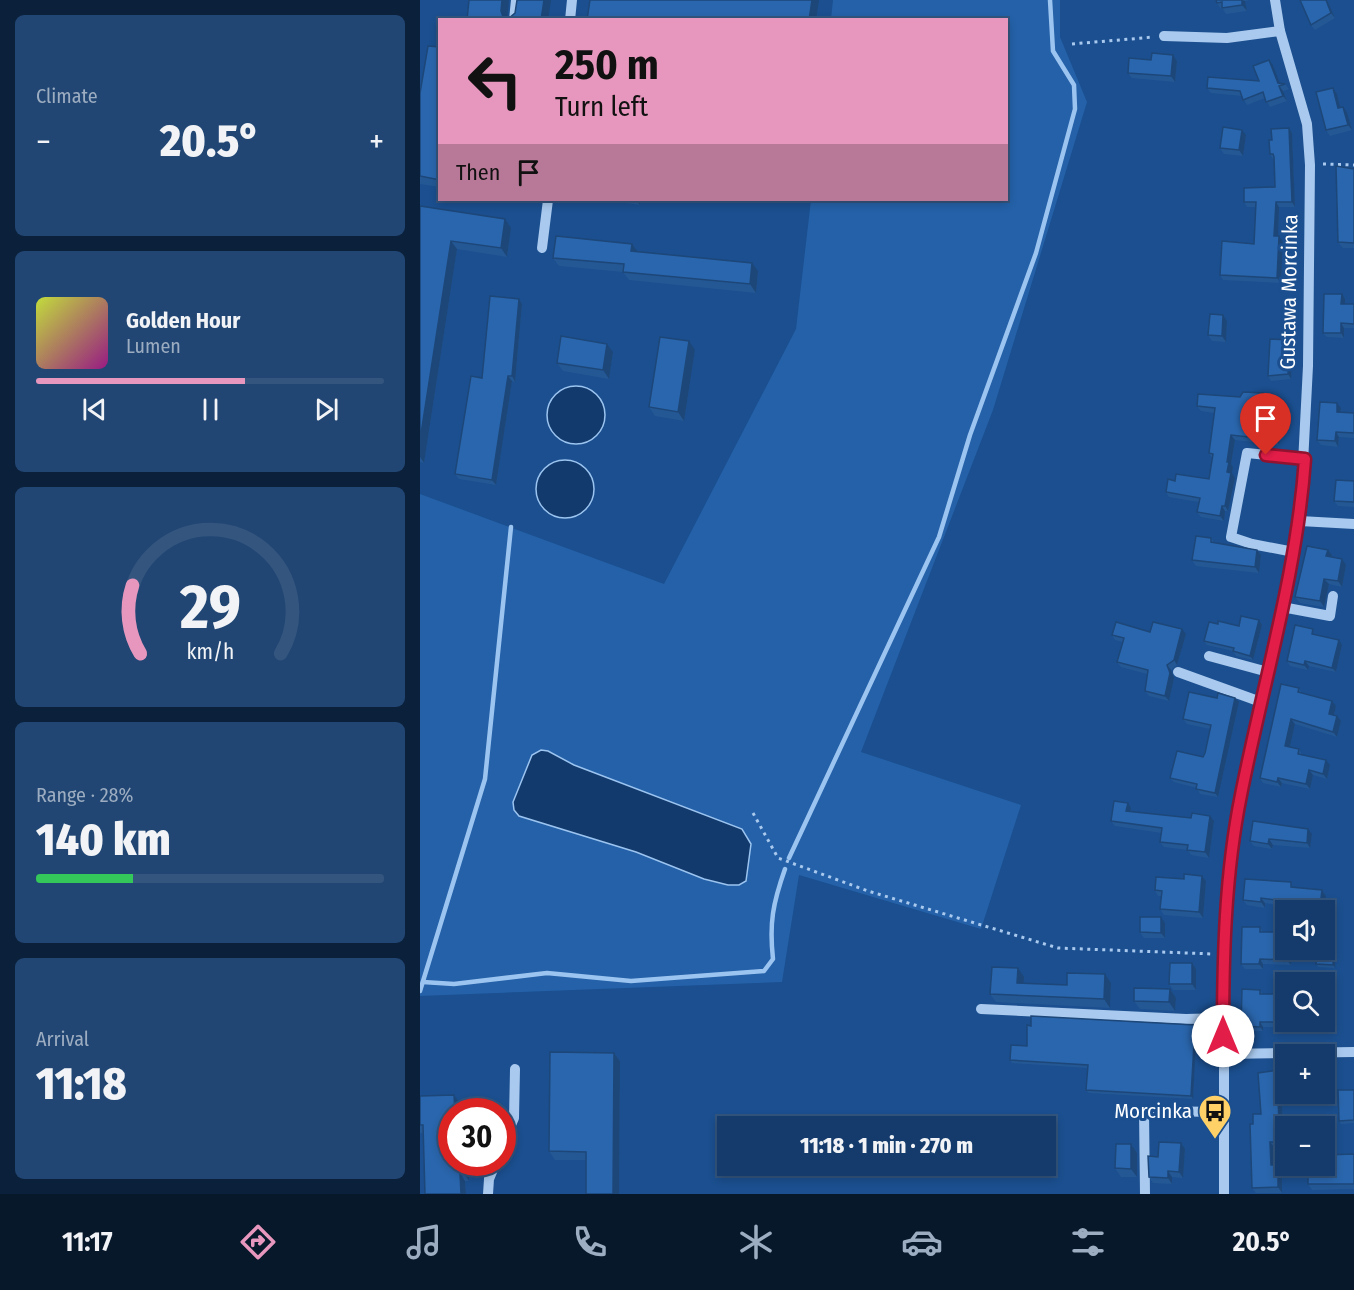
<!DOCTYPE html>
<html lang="en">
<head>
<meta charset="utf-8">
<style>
	:root { --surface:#143b6b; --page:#214673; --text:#f1f3f6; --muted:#9dadc1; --line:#33557e; --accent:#e797bd }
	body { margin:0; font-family:"Fira Sans Condensed",sans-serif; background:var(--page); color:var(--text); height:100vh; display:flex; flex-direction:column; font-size:22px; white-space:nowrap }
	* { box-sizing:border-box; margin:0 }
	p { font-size:20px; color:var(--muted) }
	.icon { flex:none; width:33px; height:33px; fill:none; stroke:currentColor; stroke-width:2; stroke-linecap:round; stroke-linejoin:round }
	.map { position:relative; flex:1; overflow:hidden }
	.panel { display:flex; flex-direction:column; gap:15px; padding:15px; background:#0b203b; width:420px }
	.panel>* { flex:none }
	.top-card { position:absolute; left:18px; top:18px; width:570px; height:183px; border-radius:0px; box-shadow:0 3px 9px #0003,0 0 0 2px var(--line); background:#e797bd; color:#111; overflow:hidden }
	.controls { position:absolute; left:855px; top:900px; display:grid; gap:12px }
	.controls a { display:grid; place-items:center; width:60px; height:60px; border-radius:0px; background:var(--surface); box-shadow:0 3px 9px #0003,0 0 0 2px var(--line); font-size:30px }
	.speed { position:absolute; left:18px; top:1098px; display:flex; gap:12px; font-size:30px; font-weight:700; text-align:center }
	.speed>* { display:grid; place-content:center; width:78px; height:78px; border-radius:50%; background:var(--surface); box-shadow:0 3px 9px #0003,0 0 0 2px var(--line); line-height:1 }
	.speed .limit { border:9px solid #d22; background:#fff; color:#111 }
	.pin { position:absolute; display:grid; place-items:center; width:51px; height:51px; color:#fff; margin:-62px -26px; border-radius:50% 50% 50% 0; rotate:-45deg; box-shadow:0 0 6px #0007 }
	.pin .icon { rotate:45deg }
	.me { position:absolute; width:66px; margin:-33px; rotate:0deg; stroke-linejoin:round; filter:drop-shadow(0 0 4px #0008) }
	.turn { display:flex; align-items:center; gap:21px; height:126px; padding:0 18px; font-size:27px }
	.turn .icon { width:78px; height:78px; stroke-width:2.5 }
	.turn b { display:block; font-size:42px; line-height:51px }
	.then { display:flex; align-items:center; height:57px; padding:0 18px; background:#0003; gap:12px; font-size:22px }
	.big { font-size:45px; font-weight:800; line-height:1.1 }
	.panel .card { flex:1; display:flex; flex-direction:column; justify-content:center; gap:9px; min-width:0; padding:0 21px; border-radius:9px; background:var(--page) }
	.panel .dial { align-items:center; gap:0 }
	.dial svg { height:156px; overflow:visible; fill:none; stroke:var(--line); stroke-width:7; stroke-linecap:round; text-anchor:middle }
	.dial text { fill:var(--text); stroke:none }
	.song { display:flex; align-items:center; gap:18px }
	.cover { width:72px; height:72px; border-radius:9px; background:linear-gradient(135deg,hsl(70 70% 55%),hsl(310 70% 35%)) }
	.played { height:6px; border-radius:3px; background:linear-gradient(90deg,var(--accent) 60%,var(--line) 60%) }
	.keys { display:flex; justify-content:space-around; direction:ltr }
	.heat { display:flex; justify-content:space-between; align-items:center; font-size:33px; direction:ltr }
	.charge { height:9px; border-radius:4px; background:linear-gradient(90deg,#34c759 28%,var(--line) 0) }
	.trip { position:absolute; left:297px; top:1116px; width:339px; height:60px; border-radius:0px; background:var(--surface); box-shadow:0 3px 9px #0003,0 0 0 2px var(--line); font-weight:800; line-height:60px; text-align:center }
	.tab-bar { display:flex; height:96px; justify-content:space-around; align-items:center; background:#08182b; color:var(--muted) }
	.tab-bar .icon { width:42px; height:42px }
	.tab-bar .active { color:var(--accent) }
	.tab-bar b { font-size:27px; color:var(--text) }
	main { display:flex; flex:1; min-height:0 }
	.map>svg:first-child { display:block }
	.green { fill:#2461a8 }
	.water { fill:#123a6d; stroke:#9cc4f0; stroke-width:1.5 }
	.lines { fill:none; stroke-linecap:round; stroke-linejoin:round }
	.stream { stroke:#9cc4f0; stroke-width:4.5 }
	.path { stroke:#a9c9ee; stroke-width:3; stroke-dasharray:3 4.5; stroke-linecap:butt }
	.minor { stroke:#a9c9ee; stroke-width:10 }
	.wall { fill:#245895 }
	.shaded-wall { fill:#1d4779 }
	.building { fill:#2a66ad; stroke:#1d4779; stroke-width:1.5 }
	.route-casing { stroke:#92132f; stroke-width:15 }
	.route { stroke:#e11d48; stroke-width:10 }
	.labels { text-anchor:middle; stroke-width:6; stroke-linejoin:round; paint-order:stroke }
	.street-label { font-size:21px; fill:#fff; stroke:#1b4f8f }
	.poi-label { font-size:21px; fill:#fff; stroke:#1b4f8f; text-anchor:end }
</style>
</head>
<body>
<main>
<section class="panel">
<div class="card"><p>Climate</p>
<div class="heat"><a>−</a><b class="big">20.5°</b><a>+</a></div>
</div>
<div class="card">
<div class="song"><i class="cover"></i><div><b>Golden Hour</b><p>Lumen</p></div></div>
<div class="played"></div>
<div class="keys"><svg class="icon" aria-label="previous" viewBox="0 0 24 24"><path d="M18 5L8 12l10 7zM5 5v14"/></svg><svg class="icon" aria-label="pause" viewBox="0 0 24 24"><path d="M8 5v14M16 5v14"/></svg><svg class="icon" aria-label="next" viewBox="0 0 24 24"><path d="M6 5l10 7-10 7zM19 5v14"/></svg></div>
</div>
<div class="card dial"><svg viewBox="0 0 100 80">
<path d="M14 69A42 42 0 1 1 86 69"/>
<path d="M14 69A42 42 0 0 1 10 34" stroke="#e797bd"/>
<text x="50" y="56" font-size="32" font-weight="700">29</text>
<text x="50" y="72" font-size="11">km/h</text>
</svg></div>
<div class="card"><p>Range · 28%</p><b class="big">140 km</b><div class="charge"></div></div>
<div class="card"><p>Arrival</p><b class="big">11:18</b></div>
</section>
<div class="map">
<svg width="934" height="1194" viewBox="0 0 934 1194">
	<rect width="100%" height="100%" fill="#1b4f8f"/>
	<polygon class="green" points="413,0 640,0 640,37 667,102 573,410 441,752 601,805 561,929 379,875 362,982 0,996 0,494 244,584 376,329 391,200 586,200 586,20 411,19"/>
	<g class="water">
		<circle cx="156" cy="415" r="29"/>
		<circle cx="145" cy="489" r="29"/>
		<polygon points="121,750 128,751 154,765 322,829 331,844 326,881 319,885 308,885 284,879 216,852 99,816 94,810 93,802 112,755"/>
	</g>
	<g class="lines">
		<g class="stream">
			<polyline points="369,858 519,537 550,435 616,253 655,109 654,85 633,51 630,0"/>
			<path d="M3,982L34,984L127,973L211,981L344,971L353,959C349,923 353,903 365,869"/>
			<polyline points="0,991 65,779 91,527"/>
		</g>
		<g class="path">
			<polyline points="652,44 734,37"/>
			<polyline points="903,164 934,165"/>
			<polyline points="333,813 358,858 448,891 638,948 793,954"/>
		</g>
		<g class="minor">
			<polyline points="94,20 96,0"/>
			<polyline points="150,20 152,0"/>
			<polyline points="744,36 807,38 860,31"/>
			<polyline points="122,248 128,200"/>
			<polyline points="880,521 934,524"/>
			<polyline points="874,552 832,544 811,537 827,453 885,459"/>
			<polyline points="862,607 910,616 913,596"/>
			<polyline points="789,656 848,672"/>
			<polyline points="758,672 841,702"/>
			<polyline points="561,1009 766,1019 803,1018"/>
			<polyline points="803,1054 934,1052"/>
			<polyline points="82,1146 94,1118 95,1069"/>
			<polyline points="68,1194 69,1179 76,1162"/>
			<polyline points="725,1194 724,1111 804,1112"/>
			<polyline points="804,1194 804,954 810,871 821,797 880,521 888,366 890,165 887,124 860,31 855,0"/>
		</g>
	</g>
	<g class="wall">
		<polygon points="796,0 830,0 825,1 827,11 806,14 803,9 801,9 797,3"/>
		<polygon points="907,0 915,18 895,30 891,25"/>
		<polygon points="20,47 20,187 0,184 0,93"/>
		<polygon points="753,55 757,61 755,82 712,78 708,73"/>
		<polygon points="853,65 860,83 865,84 869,89 863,91 867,101 850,107 845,98 827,105 822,96 791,93 787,88 839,81"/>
		<polygon points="913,88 917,94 920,107 923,107 927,112 932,130 910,136 906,130"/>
		<polygon points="869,128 872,133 875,207 859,207 858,236 863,242 861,283 803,280 800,275 834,244 836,207 827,207 824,202 855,187 854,159 853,159 850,154 852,140"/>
		<polygon points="822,130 826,135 823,156 804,154 800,148"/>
		<polygon points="934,169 934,248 923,248 918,242"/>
		<polygon points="96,200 114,200 114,202"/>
		<polygon points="183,200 220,200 220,205"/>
		<polygon points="0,206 91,228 87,257 37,249 4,463 0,462"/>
		<polygon points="212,244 217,251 338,271 336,293 209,280 203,272 139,266 133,258"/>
		<polygon points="922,294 925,299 925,304 934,304 934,328 924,328 924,338 907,337 903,333"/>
		<polygon points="99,299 102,304 95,382 92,381 76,485 39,479 35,474 62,378"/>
		<polygon points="807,321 806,342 792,341 788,335"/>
		<polygon points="870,340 873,345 871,379 851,381 848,376"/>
		<polygon points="275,350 264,421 235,416 229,407"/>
		<polygon points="193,352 189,379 143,371 137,363"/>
		<polygon points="843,393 846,398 845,407 859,409 863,414 859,445 815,440 811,464 813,467 812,473 815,478 808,511 805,511 804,521 781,517 777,512 779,502 749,497 746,492 789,479 792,458 789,453 794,413 781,411 777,406"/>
		<polygon points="921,408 921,413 934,413 934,438 919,437 918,447 901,445 897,440"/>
		<polygon points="934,481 934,507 918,506 914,501"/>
		<polygon points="791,538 795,543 837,550 841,555 839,573 776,566 772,560"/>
		<polygon points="908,550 912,555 911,557 926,565 922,587 909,584 904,607 880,603 875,597"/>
		<polygon points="839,620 842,625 833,660 816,656 813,651 787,645 784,641 798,624 819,626"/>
		<polygon points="730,632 766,634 757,665 751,670 754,678 749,701 729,696 725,691 727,674 701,667 697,662 703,642 695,640 692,635"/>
		<polygon points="896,634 922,645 916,672 889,666 888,670 870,666 867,661"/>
		<polygon points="879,688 882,694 912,701 916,706 914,715 921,721 917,737 875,724 870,747 879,749 882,755 910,765 907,779 893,775 890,789 862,783 861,787 843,783 840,778"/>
		<polygon points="819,702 798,797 780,794 777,788 754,782 750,778 783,757 790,729 767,724 763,719"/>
		<polygon points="711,808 711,812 794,821 789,858 771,855 768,850 744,847 740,842 742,833 695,826 691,821"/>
		<polygon points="892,834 890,848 853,845 852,849 834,846 830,841"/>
		<polygon points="782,876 786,881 783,918 744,915 740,909 742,896 738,896 735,890 764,879"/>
		<polygon points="875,887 902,890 906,896 904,910 896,910 845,903 845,908 827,905 823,900"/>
		<polygon points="745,923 745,938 724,938 720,932"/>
		<polygon points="840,927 843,932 866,950 879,950 879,951 871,951 871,965 843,964 843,969 825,969 821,964"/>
		<polygon points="916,952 915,968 898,967 896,964"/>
		<polygon points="772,963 776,969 776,990 753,990 749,984"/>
		<polygon points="685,974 691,983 690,1008 576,1002 570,994 604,977 603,983 647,985"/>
		<polygon points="750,989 756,998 755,1011 720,1009 714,1001"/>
		<polygon points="840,990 866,1022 872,1022 872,1027 843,1027 843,1031 825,1031 821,1026"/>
		<polygon points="775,1025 777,1028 773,1099 669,1093 666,1090 668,1068 592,1063 590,1060 607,1046"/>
		<polygon points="194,1053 200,1061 199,1194 166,1194 166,1160 135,1160 129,1151"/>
		<polygon points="838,1073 870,1094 870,1099 862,1100 863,1133 858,1133 858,1147 854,1147 855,1166 862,1178 862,1193 836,1193 832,1188 833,1124 841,1114"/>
		<polygon points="915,1082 915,1101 896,1102 892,1096"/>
		<polygon points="934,1090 934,1123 921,1124 919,1121"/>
		<polygon points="34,1095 40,1103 32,1112 49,1162 49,1181 45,1181 46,1194 5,1194 3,1133 0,1133 0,1096"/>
		<polygon points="711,1144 717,1153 717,1177 701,1177 695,1168"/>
		<polygon points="765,1149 763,1178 752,1177 752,1184 733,1183 729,1177 738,1157"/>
		<polygon points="934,1154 934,1189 892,1190 888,1184"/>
	</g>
	<g class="shaded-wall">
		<polygon points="82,0 89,0 87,19 85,20 81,11"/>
		<polygon points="124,0 131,0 128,20 121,20"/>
		<polygon points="392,0 399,0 396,20 389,20"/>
		<polygon points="822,0 825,1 827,11 822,5"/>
		<polygon points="906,0 907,0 915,18 911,13"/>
		<polygon points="753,55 757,61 755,82 751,76"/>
		<polygon points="849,60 853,65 861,86 858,83"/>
		<polygon points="859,86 863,91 867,101 863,96"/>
		<polygon points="913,88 917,94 922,114 918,108"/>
		<polygon points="923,107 927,112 932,130 928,125"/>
		<polygon points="869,128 872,133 875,207 872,202"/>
		<polygon points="822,130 826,135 823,156 819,150"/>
		<polygon points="216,200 220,200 220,205"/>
		<polygon points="856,202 859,207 858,241 854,236"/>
		<polygon points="85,219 91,228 87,257 81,248"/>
		<polygon points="859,236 863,242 861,283 857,278"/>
		<polygon points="31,241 37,249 4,463 0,457 0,440"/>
		<polygon points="212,244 218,252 211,251"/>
		<polygon points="332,263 338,271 336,293 330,284"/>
		<polygon points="922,294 925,299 925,308 921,304"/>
		<polygon points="99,299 102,304 95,382 92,376"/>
		<polygon points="803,315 807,321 806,342 802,336"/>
		<polygon points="921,323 924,328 924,338 921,333"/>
		<polygon points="870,340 873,345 871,379 868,374"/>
		<polygon points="269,341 275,350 264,421 258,412"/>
		<polygon points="187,344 193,352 189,379 183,370"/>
		<polygon points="88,376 92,381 76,485 72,480"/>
		<polygon points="843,393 846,398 845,412 841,407"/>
		<polygon points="917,403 921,408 920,418 917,412"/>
		<polygon points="859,409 863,414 859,445 856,440"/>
		<polygon points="916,432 919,437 918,447 915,441"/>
		<polygon points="811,435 815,440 811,464 813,467 812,473 815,478 808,511 805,506 807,472 807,462"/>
		<polygon points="802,506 805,511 804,521 800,516"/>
		<polygon points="837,550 841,555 839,573 835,567"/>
		<polygon points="908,550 912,555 910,562 906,556"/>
		<polygon points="922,559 926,565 922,587 918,581"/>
		<polygon points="904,579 909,584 904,607 900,601"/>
		<polygon points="839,620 842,625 833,660 830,656"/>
		<polygon points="762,629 766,634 757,665 754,660"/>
		<polygon points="919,640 922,645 916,672 912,668"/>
		<polygon points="885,661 889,666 888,670 884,665"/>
		<polygon points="747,665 751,670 754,678 749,701 745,696"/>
		<polygon points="815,698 819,702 798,797 795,793"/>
		<polygon points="912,701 916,706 913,719 909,714"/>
		<polygon points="917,716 921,721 917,737 913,732"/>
		<polygon points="871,719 875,724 869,751 865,746"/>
		<polygon points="906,760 910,765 907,779 903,774"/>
		<polygon points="889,770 893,775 890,789 886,784"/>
		<polygon points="858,778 862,783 861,787 857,782"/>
		<polygon points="708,803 711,808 710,816 706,811"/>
		<polygon points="790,816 794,821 789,858 785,852"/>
		<polygon points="888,829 892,834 890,848 887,843"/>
		<polygon points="849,839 853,845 852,849 848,844"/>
		<polygon points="782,876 786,881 783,918 779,912"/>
		<polygon points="902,890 906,896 904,910 900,906"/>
		<polygon points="841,898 845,903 845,908 841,902"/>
		<polygon points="741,917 745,923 745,938 741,933"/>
		<polygon points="867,950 870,950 871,951 871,965 867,960"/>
		<polygon points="914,950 916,952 915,968 913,965"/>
		<polygon points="840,959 843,964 843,969 839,964"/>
		<polygon points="772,963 776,969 776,990 772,984"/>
		<polygon points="598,968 604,977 603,991 597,983"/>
		<polygon points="685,974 691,983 690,1008 684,999"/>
		<polygon points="750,989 756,998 755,1011 749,1002"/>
		<polygon points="840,1022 843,1027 843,1031 840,1027"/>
		<polygon points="775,1025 777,1028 773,1099 771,1096"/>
		<polygon points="194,1053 200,1061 199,1194 193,1194"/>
		<polygon points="911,1077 915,1082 915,1101 911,1096"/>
		<polygon points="858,1094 862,1100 863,1133 859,1127"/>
		<polygon points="34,1095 40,1103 40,1112 35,1112"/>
		<polygon points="854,1127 858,1133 858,1147 854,1142"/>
		<polygon points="850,1142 854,1147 855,1166 858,1170 858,1178 854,1172 851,1165"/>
		<polygon points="761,1143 765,1149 763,1178 759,1172"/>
		<polygon points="711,1144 717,1153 717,1177 711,1169"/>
		<polygon points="43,1162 49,1162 49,1181 44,1173"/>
		<polygon points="748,1171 752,1177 752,1184 748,1178"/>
		<polygon points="858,1172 862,1178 862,1193 858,1187"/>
		<polygon points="40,1173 45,1181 46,1194 41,1194"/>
	</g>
	<g class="building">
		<polygon points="49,0 82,0 81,11 83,17 88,19 95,13 97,0 124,0 121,20 47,20"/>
		<polygon points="170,0 392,0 389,20 278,19 277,20 167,20"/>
		<polygon points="796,0 822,0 822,5 802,8 802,2 797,3"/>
		<polygon points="880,0 906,0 911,13 891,25"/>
		<polygon points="8,46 20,47 20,180 0,176 0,93"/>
		<polygon points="732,53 753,55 751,76 708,73 709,58 731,60"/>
		<polygon points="849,60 858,83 865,84 859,86 863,96 846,102 843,92 823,100 820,91 787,88 788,77 839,81 833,66"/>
		<polygon points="913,88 918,108 923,107 928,125 906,130 896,92"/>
		<polygon points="803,127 822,130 819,150 800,148"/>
		<polygon points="869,128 872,202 856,202 854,236 859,236 857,278 800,275 802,241 834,244 836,202 824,202 824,188 855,187 854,157 853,154 850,154 849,140 852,140 851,129"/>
		<polygon points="916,166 934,169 934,243 918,242"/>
		<polygon points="0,206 85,219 81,248 31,241 0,440"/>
		<polygon points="136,236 212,244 211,251 332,263 330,284 203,272 204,264 133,258"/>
		<polygon points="904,294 922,294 921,304 934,304 934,324 921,323 921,333 903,333"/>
		<polygon points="70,296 99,299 92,376 88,376 72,480 35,474 51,376 62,378"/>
		<polygon points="790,314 803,315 802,336 788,335"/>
		<polygon points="141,336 187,344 183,370 137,363"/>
		<polygon points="240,337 269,341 258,412 229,407"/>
		<polygon points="850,339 870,340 868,374 848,376"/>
		<polygon points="823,392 843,393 841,407 859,409 856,440 811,435 807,462 809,462 807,472 811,473 805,506 802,506 800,516 777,512 780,498 746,492 748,479 755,481 756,474 789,479 793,454 789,453 795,408 777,406 778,394 820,397"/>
		<polygon points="900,402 917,403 917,412 934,413 934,433 916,432 915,441 897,440"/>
		<polygon points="916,480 934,481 934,502 914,501"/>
		<polygon points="776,536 791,538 791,542 837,550 835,567 772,560"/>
		<polygon points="887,546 908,550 906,556 922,559 918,581 904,579 900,601 875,597"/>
		<polygon points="821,616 839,620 830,656 813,651 814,648 784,641 789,622 798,624 798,621 819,626"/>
		<polygon points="696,622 730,632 733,622 762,629 754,660 747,665 750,673 745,696 725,691 728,670 697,662 704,638 692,635"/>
		<polygon points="875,625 893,629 892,634 919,640 912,668 885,661 884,665 867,661"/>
		<polygon points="861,684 879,688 878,692 912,701 909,714 917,716 913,732 871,719 865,746 879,749 878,754 906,760 903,774 889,770 886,784 858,778 857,782 840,778"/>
		<polygon points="769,692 797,698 798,693 815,698 795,793 776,789 777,784 750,778 757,751 783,757 785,753 791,725 763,719"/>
		<polygon points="694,801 708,803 706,811 771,818 772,813 790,816 785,852 767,850 768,845 740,842 742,828 691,821"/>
		<polygon points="833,821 888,829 887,843 849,839 848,844 830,841"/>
		<polygon points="764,874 782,876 779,912 740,909 742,891 735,890 736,877 764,879"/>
		<polygon points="825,879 871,882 871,887 902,890 900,906 841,898 841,902 823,900"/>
		<polygon points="720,917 741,917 741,933 720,932"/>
		<polygon points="822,927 840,927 840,932 866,932 866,950 867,950 867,960 840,959 839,964 821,964"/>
		<polygon points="897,950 914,950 913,965 896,964"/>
		<polygon points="750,963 772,963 772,984 749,984"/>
		<polygon points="572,967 598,968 597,983 647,985 647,973 685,974 684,999 570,994"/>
		<polygon points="714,988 750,989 749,1002 714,1001"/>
		<polygon points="822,989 840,990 840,994 866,994 866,1022 869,1022 840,1022 840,1027 821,1026"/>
		<polygon points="611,1016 775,1025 771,1096 666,1090 668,1065 590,1060 591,1045 607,1046 607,1025 611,1026"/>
		<polygon points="130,1052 194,1053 193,1194 166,1194 166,1152 129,1151"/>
		<polygon points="866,1069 866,1094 858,1094 859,1127 854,1127 854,1142 850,1142 851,1165 854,1165 854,1172 858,1172 858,1187 832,1188 830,1124 833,1124 833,1114 841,1114 838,1073"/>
		<polygon points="904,1077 911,1077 911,1096 892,1096 893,1094 904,1094"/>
		<polygon points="918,1090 934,1090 934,1120 919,1121"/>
		<polygon points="34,1095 35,1112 32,1112 32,1162 43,1162 44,1173 40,1173 41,1194 5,1194 3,1125 0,1125 0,1096"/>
		<polygon points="739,1142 761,1143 759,1172 748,1171 748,1178 729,1177 728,1156 738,1157"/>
		<polygon points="696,1144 711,1144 711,1169 695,1168"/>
		<polygon points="934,1154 934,1184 888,1184 888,1166 904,1166 904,1155"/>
	</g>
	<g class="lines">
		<g class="route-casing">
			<path id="route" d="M803,1036C803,956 805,874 821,795C843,683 877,573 885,459L846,455"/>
		</g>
		<use href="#route" class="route"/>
	</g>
	<defs>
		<g id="bus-pin" transform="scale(1.725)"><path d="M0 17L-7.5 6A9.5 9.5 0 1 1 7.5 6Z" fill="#ffd166" stroke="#1b4f8f"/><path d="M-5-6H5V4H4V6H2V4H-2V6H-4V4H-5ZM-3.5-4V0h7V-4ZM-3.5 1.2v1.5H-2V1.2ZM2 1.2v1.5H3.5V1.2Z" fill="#111"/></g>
	</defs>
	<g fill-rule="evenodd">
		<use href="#bus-pin" x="795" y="1111"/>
	</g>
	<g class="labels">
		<g class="street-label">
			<text transform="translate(869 292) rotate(-89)" y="7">Gustawa Morcinka</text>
		</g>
		<g class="poi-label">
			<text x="772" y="1118">Morcinka</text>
		</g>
	</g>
</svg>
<div class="controls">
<a><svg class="icon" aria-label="sound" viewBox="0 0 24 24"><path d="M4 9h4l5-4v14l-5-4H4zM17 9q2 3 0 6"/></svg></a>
<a><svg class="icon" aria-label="search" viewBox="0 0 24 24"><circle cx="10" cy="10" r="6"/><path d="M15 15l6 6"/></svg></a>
<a>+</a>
<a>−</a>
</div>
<div class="speed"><div class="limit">30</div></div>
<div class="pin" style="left:846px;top:455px;background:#d93025"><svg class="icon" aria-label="arrive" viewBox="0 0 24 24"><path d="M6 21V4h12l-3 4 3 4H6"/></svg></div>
<svg class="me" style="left:803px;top:1036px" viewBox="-20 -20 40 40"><circle r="19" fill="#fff"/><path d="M0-13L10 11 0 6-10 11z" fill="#e11d48"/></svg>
<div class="trip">11:18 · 1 min · 270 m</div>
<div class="top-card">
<div class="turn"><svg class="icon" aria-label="left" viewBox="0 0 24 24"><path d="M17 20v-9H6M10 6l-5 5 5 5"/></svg><div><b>250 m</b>Turn left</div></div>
<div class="then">Then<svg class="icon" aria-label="arrive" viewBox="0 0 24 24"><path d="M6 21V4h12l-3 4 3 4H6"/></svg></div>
</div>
</div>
</main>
<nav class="tab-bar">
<b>11:17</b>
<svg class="icon active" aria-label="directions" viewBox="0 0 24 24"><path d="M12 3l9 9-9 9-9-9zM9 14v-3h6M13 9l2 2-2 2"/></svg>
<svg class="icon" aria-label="music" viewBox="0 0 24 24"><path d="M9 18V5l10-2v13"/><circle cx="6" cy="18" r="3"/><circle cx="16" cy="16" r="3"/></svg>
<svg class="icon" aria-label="phone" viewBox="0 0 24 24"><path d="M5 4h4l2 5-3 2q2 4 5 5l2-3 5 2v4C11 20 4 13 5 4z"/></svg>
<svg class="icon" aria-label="climate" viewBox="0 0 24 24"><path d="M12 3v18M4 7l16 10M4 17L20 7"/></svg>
<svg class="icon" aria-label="car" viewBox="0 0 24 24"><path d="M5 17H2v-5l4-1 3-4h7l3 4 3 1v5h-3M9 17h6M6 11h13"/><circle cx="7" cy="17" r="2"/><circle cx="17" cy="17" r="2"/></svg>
<svg class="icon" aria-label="filters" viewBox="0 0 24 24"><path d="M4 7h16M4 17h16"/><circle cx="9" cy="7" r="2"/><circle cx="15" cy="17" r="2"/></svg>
<b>20.5°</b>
</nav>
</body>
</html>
